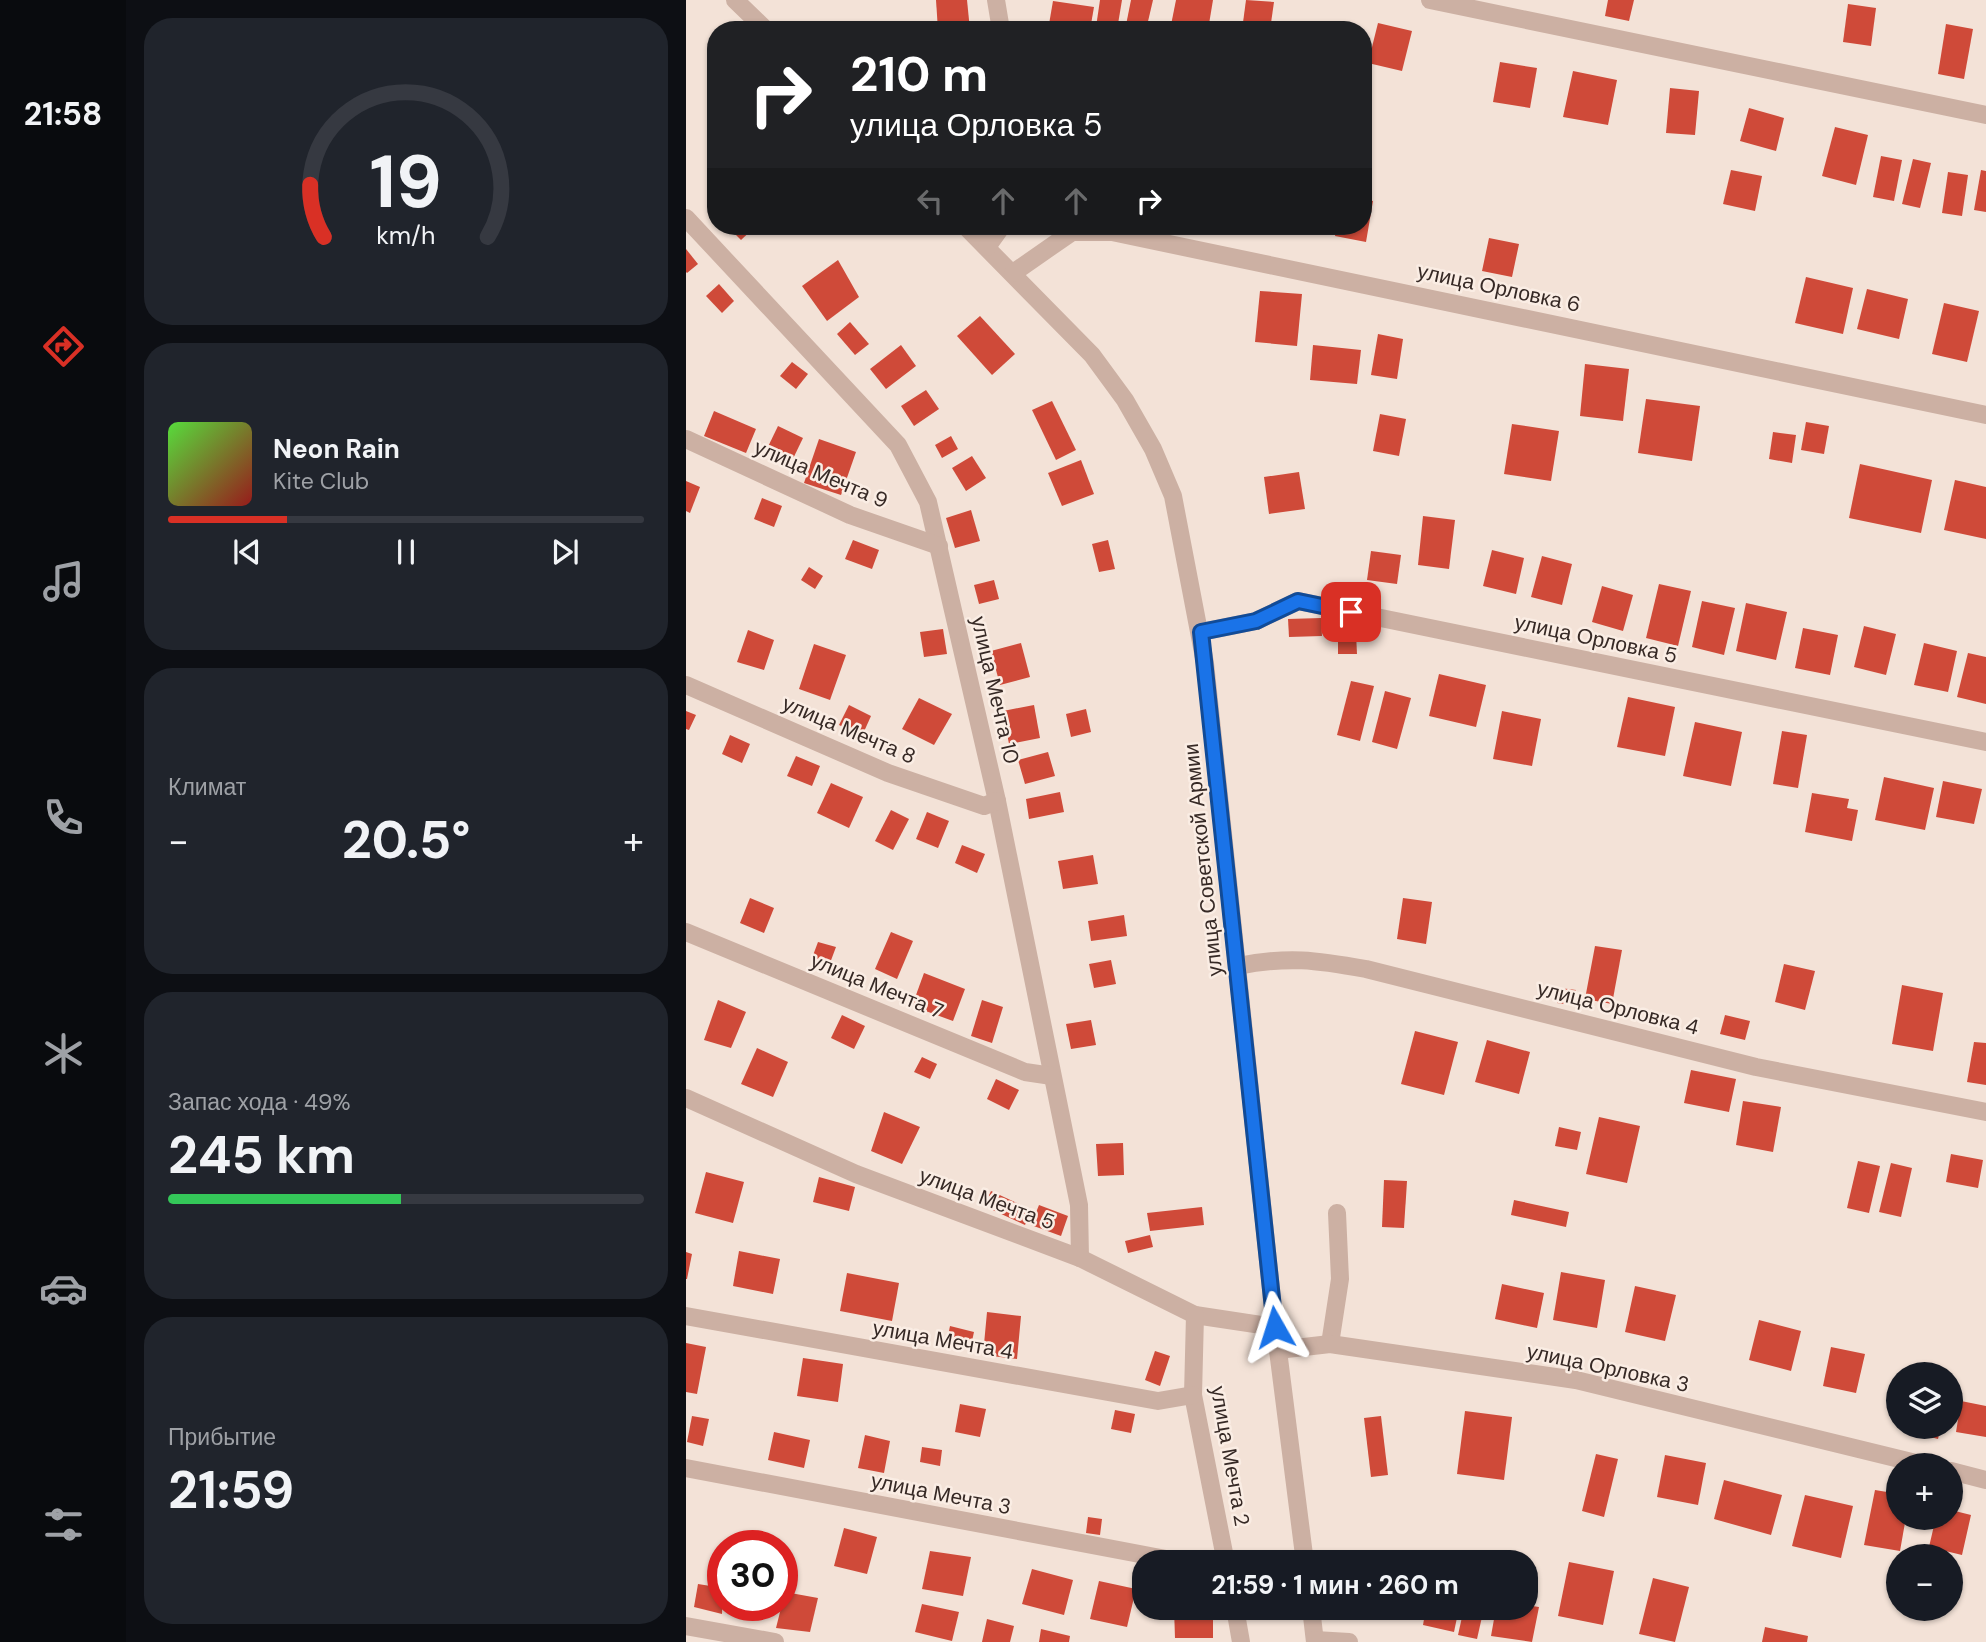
<!DOCTYPE html>
<html lang="ru">
<head>
<meta charset="utf-8">
<style>
	:root { --surface:#171b24; --page:#20242c; --text:#f1f3f6; --muted:#9ea1a6; --line:#363941; --accent:#d93025 }
	body { margin:0; font-family:"DM Sans",sans-serif; background:var(--page); color:var(--text); height:100vh; display:flex; flex-direction:column; font-size:26px; white-space:nowrap }
	* { box-sizing:border-box; margin:0 }
	p { font-size:23px; color:var(--muted) }
	.icon { flex:none; width:38px; height:38px; fill:none; stroke:currentColor; stroke-width:2; stroke-linecap:round; stroke-linejoin:round }
	.map { position:relative; flex:1; overflow:hidden }
	.panel { display:flex; flex-direction:column; gap:18px; padding:18px; background:#0d0f14; width:560px }
	.panel>* { flex:none }
	.banner { position:absolute; left:21px; top:21px; width:665px; height:214px; border-radius:28px; box-shadow:0 2px 5px #0004; background:#202124; color:#fff; overflow:hidden }
	.buttons { position:absolute; left:1200px; top:1362px; display:grid; gap:14px }
	.buttons a { display:grid; place-items:center; width:77px; height:77px; border-radius:50%; background:var(--surface); box-shadow:0 2px 5px #0004; font-size:35px }
	.speed { position:absolute; left:21px; top:1530px; display:flex; gap:14px; font-size:35px; font-weight:700; text-align:center }
	.speed>* { display:grid; place-content:center; width:91px; height:91px; border-radius:50%; background:var(--surface); box-shadow:0 2px 5px #0004; line-height:1 }
	.speed .limit { border:10px solid #d22; background:#fff; color:#111 }
	.pin { position:absolute; display:grid; place-items:center; width:60px; height:60px; color:#fff; margin:-30px; border-radius:14px; box-shadow:0 4px 10px #0006 }
	.me { position:absolute; width:77px; margin:-38px; rotate:354deg; stroke-linejoin:round; filter:drop-shadow(0 0 5px #0008) }
	.turn { display:flex; align-items:center; gap:24px; height:147px; padding:0 28px; font-size:32px }
	.turn .icon { width:91px; height:91px; stroke-width:2.5 }
	.turn b { display:block; font-size:49px; line-height:60px }
	.lanes { display:flex; align-items:center; height:66px; padding:0 28px; background:#0003; justify-content:center; gap:35px; direction:ltr }
	.lanes .off { opacity:.35 }
	.big { font-size:52px; font-weight:700; line-height:1.1 }
	.panel .card { flex:1; display:flex; flex-direction:column; justify-content:center; gap:10px; min-width:0; padding:0 24px; border-radius:28px; background:var(--page) }
	.panel .dial { align-items:center; gap:0 }
	.dial svg { height:182px; overflow:visible; fill:none; stroke:var(--line); stroke-width:7; stroke-linecap:round; text-anchor:middle }
	.dial text { fill:var(--text); stroke:none }
	.song { display:flex; align-items:center; gap:21px }
	.cover { width:84px; height:84px; border-radius:10px; background:linear-gradient(135deg,hsl(110 70% 55%),hsl(0 70% 35%)) }
	.played { height:7px; border-radius:4px; background:linear-gradient(90deg,var(--accent) 25%,var(--line) 25%) }
	.keys { display:flex; justify-content:space-around; direction:ltr }
	.heat { display:flex; justify-content:space-between; align-items:center; font-size:38px; direction:ltr }
	.charge { height:10px; border-radius:5px; background:linear-gradient(90deg,#34c759 49%,var(--line) 0) }
	.trip { position:absolute; left:446px; top:1550px; width:406px; height:70px; border-radius:28px; background:var(--surface); box-shadow:0 2px 5px #0004; font-weight:700; line-height:70px; text-align:center }
	main { display:flex; flex:1; min-height:0 }
	.menu { display:flex; flex-direction:column; width:126px; justify-content:space-around; align-items:center; background:#090b0e; color:var(--muted) }
	.menu .icon { width:49px; height:49px }
	.menu .current { color:var(--accent) }
	.menu b { font-size:32px; color:var(--text) }
	.map>svg:first-child { display:block }
	.building { fill:#cf4a39 }
	.lines { fill:none; stroke-linecap:round; stroke-linejoin:round }
	.street { stroke:#ccb0a3; stroke-width:18 }
	.route-casing { stroke:#114b97; stroke-width:18 }
	.route { stroke:#1a73e8; stroke-width:12 }
	.labels { text-anchor:middle; stroke-width:5; stroke-linejoin:round; paint-order:stroke }
	.street-label { font-size:21px; fill:#362925; stroke:#faede4 }
</style>
</head>
<body>
<main>
<nav class="menu">
<b>21:58</b>
<svg class="icon current" aria-label="directions" viewBox="0 0 24 24"><path d="M12 3l9 9-9 9-9-9zM9 14v-3h6M13 9l2 2-2 2"/></svg>
<svg class="icon" aria-label="music" viewBox="0 0 24 24"><path d="M9 18V5l10-2v13"/><circle cx="6" cy="18" r="3"/><circle cx="16" cy="16" r="3"/></svg>
<svg class="icon" aria-label="phone" viewBox="0 0 24 24"><path d="M5 4h4l2 5-3 2q2 4 5 5l2-3 5 2v4C11 20 4 13 5 4z"/></svg>
<svg class="icon" aria-label="climate" viewBox="0 0 24 24"><path d="M12 3v18M4 7l16 10M4 17L20 7"/></svg>
<svg class="icon" aria-label="car" viewBox="0 0 24 24"><path d="M5 17H2v-5l4-1 3-4h7l3 4 3 1v5h-3M9 17h6M6 11h13"/><circle cx="7" cy="17" r="2"/><circle cx="17" cy="17" r="2"/></svg>
<svg class="icon" aria-label="filters" viewBox="0 0 24 24"><path d="M4 7h16M4 17h16"/><circle cx="9" cy="7" r="2"/><circle cx="15" cy="17" r="2"/></svg>
</nav>
<section class="panel">
<div class="card dial"><svg viewBox="0 0 100 80">
<path d="M14 69A42 42 0 1 1 86 69"/>
<path d="M14 69A42 42 0 0 1 8 46" stroke="#d93025"/>
<text x="50" y="56" font-size="32" font-weight="700">19</text>
<text x="50" y="72" font-size="11">km/h</text>
</svg></div>
<div class="card">
<div class="song"><i class="cover"></i><div><b>Neon Rain</b><p>Kite Club</p></div></div>
<div class="played"></div>
<div class="keys"><svg class="icon" aria-label="previous" viewBox="0 0 24 24"><path d="M18 5L8 12l10 7zM5 5v14"/></svg><svg class="icon" aria-label="pause" viewBox="0 0 24 24"><path d="M8 5v14M16 5v14"/></svg><svg class="icon" aria-label="next" viewBox="0 0 24 24"><path d="M6 5l10 7-10 7zM19 5v14"/></svg></div>
</div>
<div class="card"><p>Климат</p>
<div class="heat"><a>−</a><b class="big">20.5°</b><a>+</a></div>
</div>
<div class="card"><p>Запас хода · 49%</p><b class="big">245 km</b><div class="charge"></div></div>
<div class="card"><p>Прибытие</p><b class="big">21:59</b></div>
</section>
<div class="map">
<svg width="1300" height="1642" viewBox="0 0 1300 1642">
	<rect width="100%" height="100%" fill="#f3e2d7"/>
	<g class="building">
		<polygon points="250,0 281,0 284,30 252,30"/>
		<polygon points="414,0 436,0 431,30 410,27"/>
		<polygon points="445,0 467,0 460,30 439,30"/>
		<polygon points="490,0 527,0 522,30 484,30"/>
		<polygon points="560,0 588,2 584,30 556,30"/>
		<polygon points="922,0 948,0 943,21 919,16"/>
		<polygon points="367,1 408,7 404,30 362,30"/>
		<polygon points="1162,4 1190,8 1185,46 1157,42"/>
		<polygon points="607,22 628,26 627,30 606,30"/>
		<polygon points="692,23 726,31 716,71 682,63"/>
		<polygon points="1260,24 1287,29 1278,79 1252,74"/>
		<polygon points="814,62 851,68 844,108 807,102"/>
		<polygon points="887,71 931,80 922,125 877,117"/>
		<polygon points="984,88 1013,91 1009,135 980,133"/>
		<polygon points="1063,108 1098,118 1090,151 1054,141"/>
		<polygon points="1149,127 1182,135 1170,185 1136,176"/>
		<polygon points="1195,156 1216,160 1208,201 1187,197"/>
		<polygon points="1227,159 1245,163 1234,208 1216,204"/>
		<polygon points="1045,170 1076,176 1069,211 1037,204"/>
		<polygon points="1295,170 1300,171 1300,212 1288,210"/>
		<polygon points="1262,172 1282,175 1276,216 1256,213"/>
		<polygon points="677,199 687,201 680,242 649,236 651,226 677,226"/>
		<polygon points="41,226 70,226 55,240"/>
		<polygon points="803,238 833,244 826,277 796,271"/>
		<polygon points="0,249 12,264 1,273 0,272"/>
		<polygon points="152,260 173,297 141,321 116,286"/>
		<polygon points="1120,277 1167,288 1157,334 1109,323"/>
		<polygon points="33,284 48,301 36,313 20,296"/>
		<polygon points="1181,289 1222,299 1213,339 1171,329"/>
		<polygon points="574,291 616,294 611,346 569,342"/>
		<polygon points="1258,303 1293,311 1281,362 1246,354"/>
		<polygon points="294,316 329,354 306,375 271,336"/>
		<polygon points="164,322 183,344 169,355 151,334"/>
		<polygon points="692,334 717,339 711,379 685,375"/>
		<polygon points="215,345 230,366 200,389 184,369"/>
		<polygon points="627,345 675,350 671,384 624,380"/>
		<polygon points="106,362 122,374 110,389 94,376"/>
		<polygon points="899,364 943,369 937,421 894,416"/>
		<polygon points="240,390 253,409 228,426 215,406"/>
		<polygon points="960,399 1014,406 1006,461 952,453"/>
		<polygon points="366,401 390,450 370,460 346,410"/>
		<polygon points="28,411 70,429 60,453 18,436"/>
		<polygon points="694,414 720,419 713,456 687,451"/>
		<polygon points="1120,422 1143,426 1138,454 1115,450"/>
		<polygon points="826,424 873,431 865,481 818,474"/>
		<polygon points="92,426 117,438 103,467 78,455"/>
		<polygon points="1087,432 1110,435 1106,463 1083,459"/>
		<polygon points="265,436 272,449 256,458 249,445"/>
		<polygon points="133,439 170,452 155,495 118,483"/>
		<polygon points="286,456 300,478 280,491 266,468"/>
		<polygon points="395,460 408,494 376,506 362,473"/>
		<polygon points="1174,464 1246,480 1235,533 1163,518"/>
		<polygon points="613,472 619,509 583,514 578,477"/>
		<polygon points="1269,480 1300,487 1300,539 1258,530"/>
		<polygon points="0,481 14,487 4,513 0,511"/>
		<polygon points="76,498 96,506 88,527 68,519"/>
		<polygon points="285,510 294,541 269,548 260,518"/>
		<polygon points="737,516 769,520 763,569 732,565"/>
		<polygon points="167,540 193,550 186,569 159,559"/>
		<polygon points="422,540 429,569 413,572 406,544"/>
		<polygon points="806,550 838,558 830,594 797,586"/>
		<polygon points="685,551 715,555 711,584 681,580"/>
		<polygon points="856,556 886,564 876,605 845,597"/>
		<polygon points="123,567 137,576 129,589 115,580"/>
		<polygon points="308,580 313,599 293,604 288,585"/>
		<polygon points="973,584 1005,591 992,646 960,638"/>
		<polygon points="916,586 947,595 937,631 906,622"/>
		<polygon points="1016,601 1049,608 1038,655 1006,647"/>
		<polygon points="1060,603 1101,612 1090,660 1050,651"/>
		<polygon points="635,618 636,636 603,637 602,619"/>
		<polygon points="1178,626 1210,634 1200,675 1168,667"/>
		<polygon points="1117,628 1152,635 1144,675 1109,668"/>
		<polygon points="257,629 261,654 238,657 234,632"/>
		<polygon points="62,630 88,640 78,670 51,662"/>
		<polygon points="652,633 670,633 671,654 652,654"/>
		<polygon points="335,643 344,677 314,685 305,651"/>
		<polygon points="1238,643 1271,651 1262,692 1228,685"/>
		<polygon points="128,644 160,655 144,700 113,689"/>
		<polygon points="1282,653 1300,657 1300,704 1271,697"/>
		<polygon points="753,674 800,685 790,727 743,716"/>
		<polygon points="665,681 688,686 674,741 651,735"/>
		<polygon points="699,691 725,698 711,749 686,742"/>
		<polygon points="942,697 989,707 979,756 931,747"/>
		<polygon points="233,698 266,714 248,745 216,729"/>
		<polygon points="163,705 185,716 176,736 153,725"/>
		<polygon points="348,705 354,738 323,744 317,711"/>
		<polygon points="400,709 405,732 385,737 380,714"/>
		<polygon points="0,711 10,715 3,730 0,729"/>
		<polygon points="816,711 855,719 846,766 807,759"/>
		<polygon points="1009,722 1056,732 1045,786 997,776"/>
		<polygon points="1096,731 1121,735 1112,788 1087,784"/>
		<polygon points="44,735 64,744 56,763 36,754"/>
		<polygon points="362,752 369,776 339,784 332,760"/>
		<polygon points="110,756 134,766 126,786 101,776"/>
		<polygon points="1198,777 1248,788 1239,830 1189,820"/>
		<polygon points="1257,781 1296,789 1288,824 1250,817"/>
		<polygon points="145,783 177,797 163,828 131,813"/>
		<polygon points="374,792 378,812 343,819 340,799"/>
		<polygon points="1126,793 1163,799 1161,808 1172,810 1166,841 1119,832"/>
		<polygon points="205,810 223,819 207,850 189,841"/>
		<polygon points="241,812 263,821 252,848 230,839"/>
		<polygon points="276,845 299,854 291,873 269,863"/>
		<polygon points="407,855 412,884 377,889 372,861"/>
		<polygon points="64,898 88,908 78,933 54,923"/>
		<polygon points="717,898 746,902 740,944 711,939"/>
		<polygon points="438,915 441,936 405,941 402,921"/>
		<polygon points="205,932 227,941 211,979 189,969"/>
		<polygon points="132,942 150,947 144,963 126,958"/>
		<polygon points="909,946 936,950 926,1004 899,999"/>
		<polygon points="425,960 430,984 408,988 403,964"/>
		<polygon points="1098,964 1129,971 1119,1010 1089,1002"/>
		<polygon points="238,973 279,989 267,1021 226,1006"/>
		<polygon points="1216,985 1257,993 1247,1051 1206,1044"/>
		<polygon points="874,988 890,990 887,1005 871,1003"/>
		<polygon points="32,1000 60,1012 45,1048 18,1040"/>
		<polygon points="296,1000 317,1007 306,1043 285,1036"/>
		<polygon points="156,1015 179,1026 168,1049 145,1038"/>
		<polygon points="1039,1015 1064,1021 1059,1040 1034,1034"/>
		<polygon points="405,1020 410,1045 385,1049 380,1024"/>
		<polygon points="729,1031 772,1042 758,1095 715,1084"/>
		<polygon points="801,1040 844,1052 833,1094 789,1082"/>
		<polygon points="1288,1042 1300,1043 1300,1085 1281,1082"/>
		<polygon points="71,1048 102,1062 87,1097 55,1084"/>
		<polygon points="236,1057 251,1064 244,1079 228,1072"/>
		<polygon points="1005,1070 1050,1079 1043,1112 998,1103"/>
		<polygon points="310,1079 333,1090 323,1110 301,1099"/>
		<polygon points="1057,1101 1095,1107 1087,1152 1050,1145"/>
		<polygon points="198,1112 234,1127 216,1164 185,1151"/>
		<polygon points="913,1117 954,1126 941,1183 900,1174"/>
		<polygon points="873,1127 895,1132 891,1150 869,1146"/>
		<polygon points="437,1143 438,1175 412,1176 410,1144"/>
		<polygon points="1265,1154 1297,1160 1292,1188 1260,1182"/>
		<polygon points="1172,1161 1194,1166 1183,1213 1161,1208"/>
		<polygon points="1205,1163 1226,1168 1215,1217 1193,1212"/>
		<polygon points="20,1172 58,1182 47,1223 9,1213"/>
		<polygon points="133,1177 169,1187 163,1211 127,1202"/>
		<polygon points="698,1180 721,1181 718,1228 696,1227"/>
		<polygon points="305,1191 346,1210 339,1225 298,1206"/>
		<polygon points="828,1200 883,1212 880,1227 825,1215"/>
		<polygon points="353,1205 382,1216 375,1236 345,1225"/>
		<polygon points="516,1207 518,1225 464,1231 461,1213"/>
		<polygon points="464,1235 467,1247 442,1253 439,1241"/>
		<polygon points="53,1251 94,1259 87,1294 47,1286"/>
		<polygon points="0,1252 6,1254 1,1279 0,1279"/>
		<polygon points="875,1272 919,1280 911,1328 867,1320"/>
		<polygon points="161,1273 213,1283 206,1321 154,1311"/>
		<polygon points="816,1284 858,1293 851,1328 809,1319"/>
		<polygon points="949,1286 990,1295 979,1341 939,1332"/>
		<polygon points="301,1312 335,1316 331,1359 297,1355"/>
		<polygon points="1073,1320 1115,1331 1105,1371 1063,1360"/>
		<polygon points="264,1326 288,1332 284,1350 260,1345"/>
		<polygon points="0,1343 20,1347 11,1394 0,1392"/>
		<polygon points="1145,1347 1179,1354 1170,1393 1137,1386"/>
		<polygon points="469,1351 484,1356 474,1386 459,1380"/>
		<polygon points="117,1358 157,1364 152,1402 111,1396"/>
		<polygon points="1275,1401 1300,1406 1300,1437 1270,1432"/>
		<polygon points="274,1404 300,1409 294,1437 269,1432"/>
		<polygon points="429,1410 449,1414 445,1433 425,1429"/>
		<polygon points="779,1411 826,1417 818,1480 771,1474"/>
		<polygon points="6,1416 23,1419 17,1446 1,1442"/>
		<polygon points="695,1416 702,1475 685,1477 678,1418"/>
		<polygon points="1219,1426 1255,1426 1252,1439 1218,1430"/>
		<polygon points="88,1432 124,1440 118,1468 82,1460"/>
		<polygon points="179,1435 204,1441 198,1473 172,1468"/>
		<polygon points="236,1447 256,1450 254,1466 234,1462"/>
		<polygon points="910,1454 932,1459 918,1517 896,1511"/>
		<polygon points="979,1455 1020,1463 1012,1505 971,1497"/>
		<polygon points="1038,1480 1096,1495 1085,1535 1028,1519"/>
		<polygon points="1189,1490 1213,1494 1213,1517 1220,1517 1214,1551 1178,1545"/>
		<polygon points="1119,1495 1167,1506 1155,1558 1106,1546"/>
		<polygon points="1265,1510 1285,1515 1276,1555 1243,1547 1250,1517 1265,1517"/>
		<polygon points="402,1517 416,1519 414,1535 400,1533"/>
		<polygon points="158,1528 191,1537 181,1574 148,1566"/>
		<polygon points="244,1551 285,1557 277,1596 236,1589"/>
		<polygon points="883,1562 928,1571 917,1625 872,1616"/>
		<polygon points="346,1569 387,1580 378,1615 336,1604"/>
		<polygon points="967,1578 1003,1587 989,1642 953,1634"/>
		<polygon points="413,1581 450,1589 441,1627 404,1619"/>
		<polygon points="12,1584 37,1588 36,1614 8,1607"/>
		<polygon points="99,1592 132,1598 124,1632 90,1628"/>
		<polygon points="236,1604 273,1612 266,1641 229,1632"/>
		<polygon points="840,1605 853,1607 846,1642 805,1636 810,1608 840,1608"/>
		<polygon points="488,1608 527,1608 527,1638 489,1638"/>
		<polygon points="740,1608 773,1608 768,1632 737,1625"/>
		<polygon points="778,1608 798,1608 791,1639 772,1635"/>
		<polygon points="301,1619 328,1626 324,1642 296,1642"/>
		<polygon points="1079,1627 1122,1636 1121,1642 1076,1642"/>
		<polygon points="355,1629 384,1636 383,1642 353,1642"/>
	</g>
	<g class="lines">
		<g class="street">
			<polyline points="49,0 80,30"/>
			<polyline points="310,0 315,30"/>
			<polyline points="744,0 1300,115"/>
			<polyline points="0,218 212,445 242,502 311,801 393,1205 394,1258"/>
			<polyline points="279,226 406,355 439,400 467,449 487,496 519,663 589,1327 619,1563"/>
			<polyline points="301,247 316,226"/>
			<polyline points="327,273 386,232 426,232 1300,415"/>
			<polyline points="0,439 164,515 253,546"/>
			<polyline points="515,632 570,621 612,601 1300,742"/>
			<polyline points="0,685 202,773 298,806 311,801"/>
			<polyline points="0,932 339,1072 366,1076"/>
			<path d="M552,966C602,956 630,960 680,969L1070,1067L1300,1112"/>
			<polyline points="0,1098 170,1174 394,1258 509,1315 589,1327"/>
			<polyline points="509,1315 507,1395 540,1563"/>
			<polyline points="0,1316 472,1401 507,1395"/>
			<polyline points="644,1344 654,1279 651,1213"/>
			<polyline points="592,1350 644,1344 890,1380 1238,1465"/>
			<polyline points="0,1468 501,1563"/>
			<polyline points="1265,1471 1300,1480"/>
			<polyline points="517,1563 539,1559"/>
			<polyline points="549,1608 555,1642"/>
			<polyline points="625,1608 629,1642"/>
			<polyline points="0,1626 89,1642"/>
			<polyline points="629,1640 663,1642"/>
		</g>
	</g>
	<g class="lines">
		<g class="route-casing">
			<polyline id="route" points="589,1327 515,632 570,621 612,601 665,612"/>
		</g>
		<use href="#route" class="route"/>
	</g>
	<g class="labels">
		<g class="street-label">
			<text transform="translate(813 288) rotate(12)" y="7">улица Орловка 6</text>
			<text transform="translate(135 474) rotate(23)" y="7">улица Мечта 9</text>
			<text transform="translate(910 639) rotate(12)" y="7">улица Орловка 5</text>
			<text transform="translate(309 690) rotate(77)" y="7">улица Мечта 10</text>
			<text transform="translate(163 730) rotate(23)" y="7">улица Мечта 8</text>
			<text transform="translate(517 860) rotate(-96)" y="7">улица Советской Армии</text>
			<text transform="translate(191 986) rotate(22)" y="7">улица Мечта 7</text>
			<text transform="translate(932 1008) rotate(14)" y="7">улица Орловка 4</text>
			<text transform="translate(301 1199) rotate(20)" y="7">улица Мечта 5</text>
			<text transform="translate(257 1340) rotate(10)" y="7">улица Мечта 4</text>
			<text transform="translate(922 1368) rotate(12)" y="7">улица Орловка 3</text>
			<text transform="translate(544 1456) rotate(80)" y="7">улица Мечта 2</text>
			<text transform="translate(255 1494) rotate(11)" y="7">улица Мечта 3</text>
		</g>
	</g>
</svg>
<div class="buttons">
<a><svg class="icon" aria-label="layers" viewBox="0 0 24 24"><path d="M12 4l9 5-9 5-9-5zM3 14l9 5 9-5"/></svg></a>
<a>+</a>
<a>−</a>
</div>
<div class="speed"><div class="limit">30</div></div>
<div class="pin" style="left:665px;top:612px;background:#d93025"><svg class="icon" aria-label="arrive" viewBox="0 0 24 24"><path d="M6 21V4h12l-3 4 3 4H6"/></svg></div>
<svg class="me" style="left:589px;top:1327px" viewBox="-20 -20 40 40"><path d="M0-17L14 15 0 8-14 15z" fill="#1a73e8" stroke="#fff" stroke-width="4"/></svg>
<div class="trip">21:59 · 1 мин · 260 m</div>
<div class="banner">
<div class="turn"><svg class="icon" aria-label="right" viewBox="0 0 24 24"><path d="M7 20v-9h11M14 6l5 5-5 5"/></svg><div><b>210 m</b>улица Орловка 5</div></div>
<div class="lanes"><svg class="icon off" aria-label="left" viewBox="0 0 24 24"><path d="M17 20v-9H6M10 6l-5 5 5 5"/></svg><svg class="icon off" aria-label="ahead" viewBox="0 0 24 24"><path d="M12 20V5M6 11l6-6 6 6"/></svg><svg class="icon off" aria-label="ahead" viewBox="0 0 24 24"><path d="M12 20V5M6 11l6-6 6 6"/></svg><svg class="icon" aria-label="right" viewBox="0 0 24 24"><path d="M7 20v-9h11M14 6l5 5-5 5"/></svg></div>
</div>
</div>
</main>
</body>
</html>
